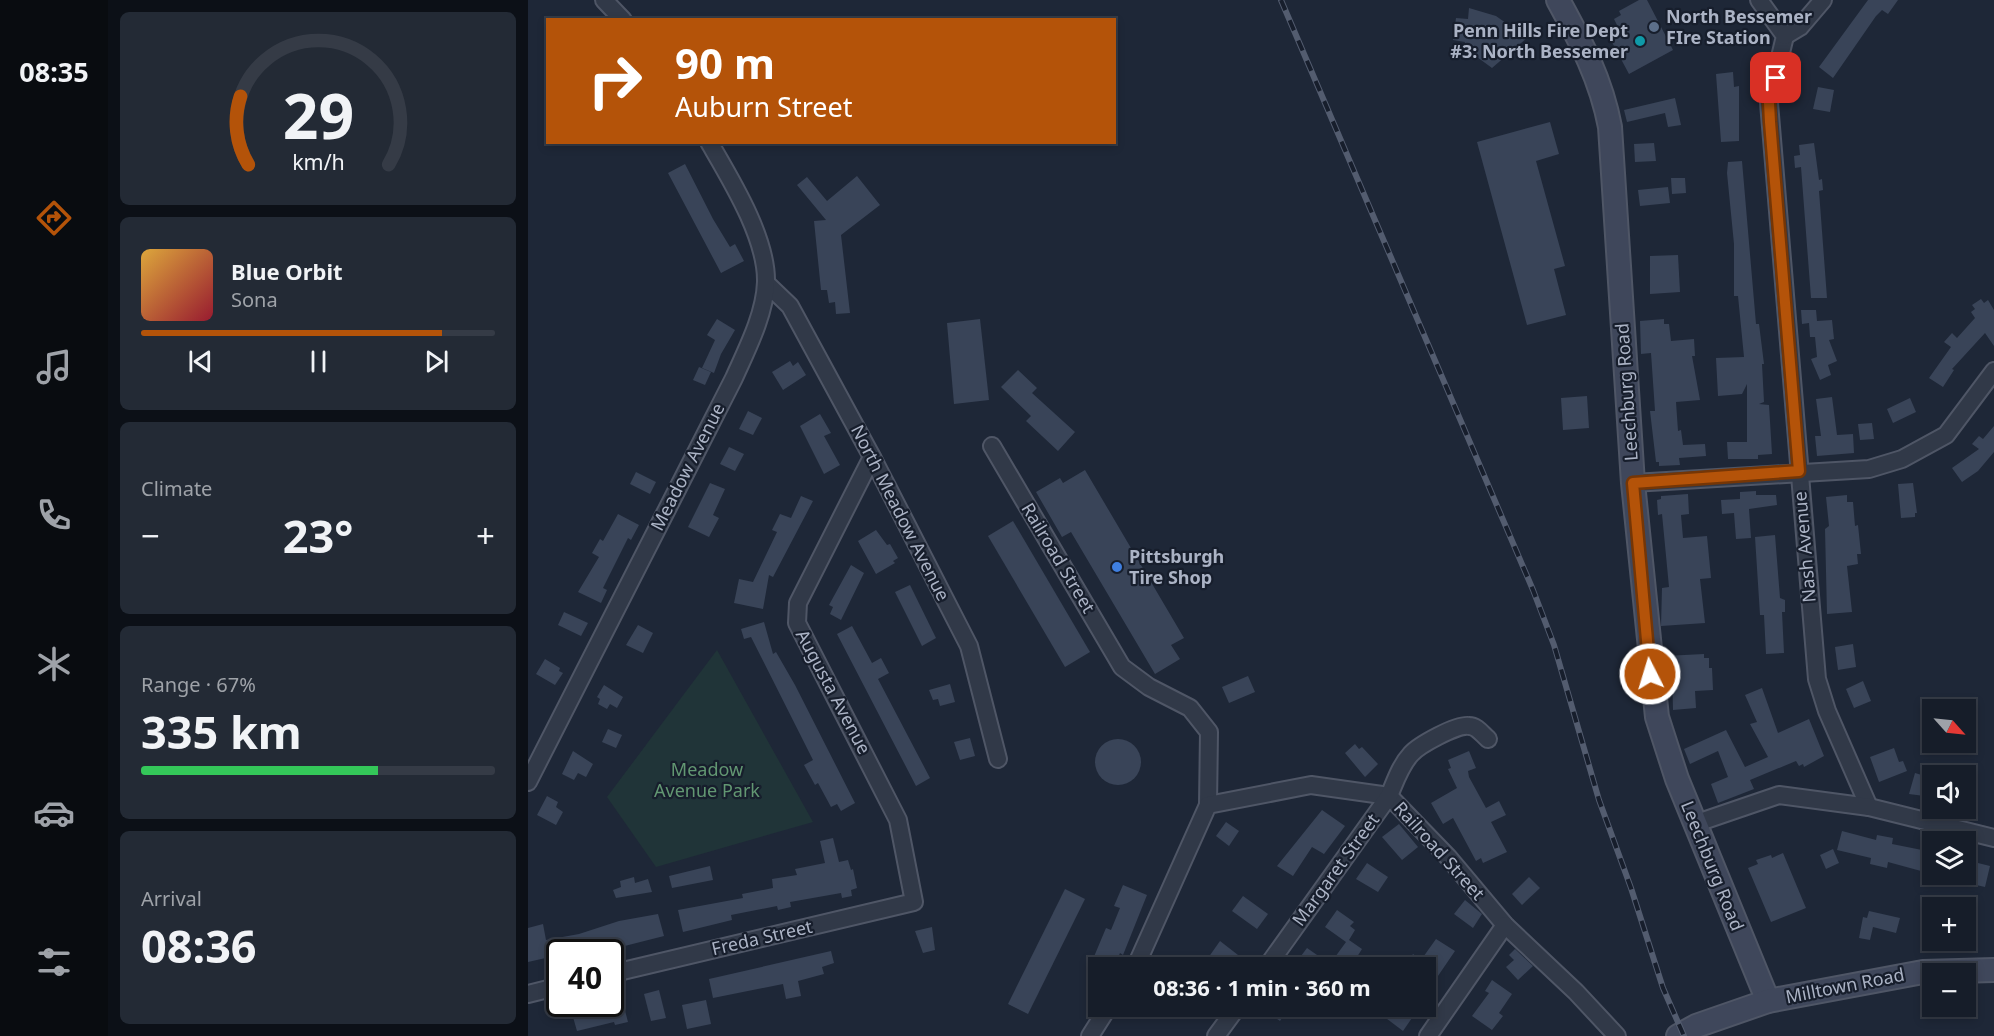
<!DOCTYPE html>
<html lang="en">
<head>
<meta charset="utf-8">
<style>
	:root { --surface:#161d29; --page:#232a35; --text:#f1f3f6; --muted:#9ea2a8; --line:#353b46; --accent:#b45309 }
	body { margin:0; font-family:"Noto Sans",sans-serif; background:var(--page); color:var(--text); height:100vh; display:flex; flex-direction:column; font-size:22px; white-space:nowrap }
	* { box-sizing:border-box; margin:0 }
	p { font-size:20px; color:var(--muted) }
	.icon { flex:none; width:33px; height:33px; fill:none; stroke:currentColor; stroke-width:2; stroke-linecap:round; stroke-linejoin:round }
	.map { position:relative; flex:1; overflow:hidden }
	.details { display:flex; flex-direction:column; gap:12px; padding:12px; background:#0c1017; width:420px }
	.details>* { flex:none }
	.guide { position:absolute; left:18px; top:18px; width:570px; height:126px; border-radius:0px; box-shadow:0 3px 9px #0003,0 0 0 2px var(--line); background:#b45309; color:#fff; overflow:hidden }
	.needle { width:39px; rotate:117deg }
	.tools { position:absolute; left:1394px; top:699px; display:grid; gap:12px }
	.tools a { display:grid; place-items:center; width:54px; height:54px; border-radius:0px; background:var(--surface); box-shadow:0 3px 9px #0003,0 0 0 2px var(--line); font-size:30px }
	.speed { position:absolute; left:18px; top:939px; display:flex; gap:12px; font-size:30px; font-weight:700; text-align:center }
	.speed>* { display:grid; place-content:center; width:78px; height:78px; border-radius:50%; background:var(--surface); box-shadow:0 3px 9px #0003,0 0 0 2px var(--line); line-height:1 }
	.speed .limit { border:3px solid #111; border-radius:9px; background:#fff; color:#111 }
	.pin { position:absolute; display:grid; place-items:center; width:51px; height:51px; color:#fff; margin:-26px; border-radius:12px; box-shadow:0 3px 9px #0006 }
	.me { position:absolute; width:66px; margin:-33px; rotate:355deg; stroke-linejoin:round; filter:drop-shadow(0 0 4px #0008) }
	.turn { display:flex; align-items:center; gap:21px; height:126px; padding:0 30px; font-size:27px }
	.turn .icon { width:78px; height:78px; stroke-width:2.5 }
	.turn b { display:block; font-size:42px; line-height:51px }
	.big { font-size:45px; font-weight:700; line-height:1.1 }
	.details .card { flex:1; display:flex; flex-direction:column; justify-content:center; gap:9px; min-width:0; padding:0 21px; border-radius:9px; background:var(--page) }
	.details .dial { align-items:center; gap:0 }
	.dial svg { height:156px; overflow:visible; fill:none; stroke:var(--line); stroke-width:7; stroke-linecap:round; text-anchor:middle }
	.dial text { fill:var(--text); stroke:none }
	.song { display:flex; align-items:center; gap:18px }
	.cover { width:72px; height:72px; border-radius:9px; background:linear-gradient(135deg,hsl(40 70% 55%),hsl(350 70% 35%)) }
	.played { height:6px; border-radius:3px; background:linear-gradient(90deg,var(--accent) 85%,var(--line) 85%) }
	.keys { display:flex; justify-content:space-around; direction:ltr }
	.heat { display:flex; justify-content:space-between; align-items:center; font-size:33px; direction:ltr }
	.charge { height:9px; border-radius:4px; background:linear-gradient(90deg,#34c759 67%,var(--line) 0) }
	.trip { position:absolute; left:560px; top:957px; width:348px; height:60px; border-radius:0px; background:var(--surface); box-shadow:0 3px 9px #0003,0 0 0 2px var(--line); font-weight:700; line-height:60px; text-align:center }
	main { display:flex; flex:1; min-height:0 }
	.tabs { display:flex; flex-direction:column; width:108px; justify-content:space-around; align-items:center; background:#090c10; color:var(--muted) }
	.tabs .icon { width:42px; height:42px }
	.tabs .selected { color:var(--accent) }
	.tabs b { font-size:27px; color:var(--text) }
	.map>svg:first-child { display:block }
	.green { fill:#203438 }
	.building { fill:#394458 }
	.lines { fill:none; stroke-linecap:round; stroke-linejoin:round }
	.street-casing { stroke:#4f5666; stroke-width:20 }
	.secondary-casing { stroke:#4f5666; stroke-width:26 }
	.street { stroke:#313948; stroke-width:16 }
	.secondary { stroke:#3f475b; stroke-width:22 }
	.rail-casing { stroke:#535c6f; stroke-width:6 }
	.rail { stroke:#171e2c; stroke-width:4; stroke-dasharray:11; stroke-linecap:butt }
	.route-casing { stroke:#753606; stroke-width:15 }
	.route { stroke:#b45309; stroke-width:10 }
	.service-dot { fill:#5c6f8a; stroke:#171e2c; stroke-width:2 }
	.culture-dot { fill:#0f9aa8; stroke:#171e2c; stroke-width:2 }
	.shop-dot { fill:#3f7fe0; stroke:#171e2c; stroke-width:2 }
	.labels { text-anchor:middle; stroke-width:4.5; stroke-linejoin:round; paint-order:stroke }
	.poi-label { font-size:18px; font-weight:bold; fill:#abb3c5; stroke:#171e2c; text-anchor:start }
	.street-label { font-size:18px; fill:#abb3c5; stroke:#171e2c }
	.park-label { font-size:18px; fill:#629772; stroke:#171e2c }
</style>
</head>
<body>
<main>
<nav class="tabs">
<b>08:35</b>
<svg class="icon selected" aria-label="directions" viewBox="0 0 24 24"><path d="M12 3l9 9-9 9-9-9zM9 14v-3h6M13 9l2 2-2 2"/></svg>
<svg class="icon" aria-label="music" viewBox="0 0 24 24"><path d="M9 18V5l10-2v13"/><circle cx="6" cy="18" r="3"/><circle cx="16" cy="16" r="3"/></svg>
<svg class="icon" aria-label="phone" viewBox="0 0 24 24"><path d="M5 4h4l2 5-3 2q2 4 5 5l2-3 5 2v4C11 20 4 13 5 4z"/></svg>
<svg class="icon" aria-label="climate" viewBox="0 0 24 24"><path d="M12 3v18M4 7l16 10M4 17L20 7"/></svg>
<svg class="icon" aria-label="car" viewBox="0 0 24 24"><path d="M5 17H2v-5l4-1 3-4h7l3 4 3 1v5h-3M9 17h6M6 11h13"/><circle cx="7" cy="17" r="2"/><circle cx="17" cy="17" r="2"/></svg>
<svg class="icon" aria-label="filters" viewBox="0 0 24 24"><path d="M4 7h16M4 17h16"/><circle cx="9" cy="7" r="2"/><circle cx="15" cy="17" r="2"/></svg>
</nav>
<section class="details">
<div class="card dial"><svg viewBox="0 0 100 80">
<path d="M14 69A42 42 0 1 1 86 69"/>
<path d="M14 69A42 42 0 0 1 10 34" stroke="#b45309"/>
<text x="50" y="56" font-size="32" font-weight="700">29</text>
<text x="50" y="72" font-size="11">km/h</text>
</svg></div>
<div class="card">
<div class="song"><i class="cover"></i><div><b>Blue Orbit</b><p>Sona</p></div></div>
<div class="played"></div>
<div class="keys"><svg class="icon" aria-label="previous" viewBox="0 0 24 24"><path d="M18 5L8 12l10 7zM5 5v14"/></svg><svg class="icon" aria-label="pause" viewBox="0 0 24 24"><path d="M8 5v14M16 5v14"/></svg><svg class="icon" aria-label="next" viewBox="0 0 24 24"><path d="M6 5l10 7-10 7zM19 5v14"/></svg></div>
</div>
<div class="card"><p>Climate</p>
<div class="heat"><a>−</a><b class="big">23°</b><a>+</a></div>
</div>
<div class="card"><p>Range · 67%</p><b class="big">335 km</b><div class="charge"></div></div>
<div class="card"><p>Arrival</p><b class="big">08:36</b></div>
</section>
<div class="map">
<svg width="1466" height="1036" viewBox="0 0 1466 1036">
	<rect width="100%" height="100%" fill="#1e2737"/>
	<polygon class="green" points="189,650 285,822 128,867 79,797"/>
	<g class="building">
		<polygon points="1111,0 1119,0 1145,50 1101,74 1078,31 1089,25 1086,19 1093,15 1091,11"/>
		<polygon points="1340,0 1370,0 1360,14 1354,10 1348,16 1305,78 1291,67"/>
		<polygon points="941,8 968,16 999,38 964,68 949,57 935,53 937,42 925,40 928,18 940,19"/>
		<polygon points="1205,72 1206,87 1211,86 1211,141 1193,142 1188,74"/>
		<polygon points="1290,87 1306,90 1302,112 1285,109"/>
		<polygon points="1147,98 1153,125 1140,127 1137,113 1099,122 1096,110"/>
		<polygon points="1022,122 1031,154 1008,161 1037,266 1026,269 1038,315 999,325 949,142"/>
		<polygon points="1126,143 1128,161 1107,162 1106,144"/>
		<polygon points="1286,143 1291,180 1294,179 1295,190 1291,191 1299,298 1283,298 1273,167 1267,168 1266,156 1272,155 1271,145"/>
		<polygon points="1214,161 1228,324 1231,324 1236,364 1234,364 1236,402 1231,404 1241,405 1244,454 1230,455 1230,459 1200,459 1199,442 1219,442 1219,384 1214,394 1190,396 1188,358 1216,357 1210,296 1206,296 1206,244 1199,173 1200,162"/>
		<polygon points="157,164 185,219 202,247 207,244 216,261 193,273 140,173"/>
		<polygon points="329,176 352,205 313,235 322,313 308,314 307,302 301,303 299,290 293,290 286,221 298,220 269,185 279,177 299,201"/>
		<polygon points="1143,178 1157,178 1158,193 1144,194"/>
		<polygon points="1140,187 1142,203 1112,206 1110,190"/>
		<polygon points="1150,255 1152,292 1122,294 1122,256"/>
		<polygon points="1453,299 1456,303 1460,300 1466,310 1466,346 1457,333 1424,369 1426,370 1415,387 1401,378 1423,347 1416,342 1424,333 1429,338 1447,318 1443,312 1447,309 1444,305"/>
		<polygon points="1273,310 1288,310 1289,321 1304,320 1306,339 1301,340 1309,361 1300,365 1303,375 1292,380 1283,359 1289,357 1287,337 1282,337 1281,323 1274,324"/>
		<polygon points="189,319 207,330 193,354 186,373 174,368 187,340 179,335"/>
		<polygon points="452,319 461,400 426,404 419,323"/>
		<polygon points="1136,319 1136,324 1141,324 1143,341 1166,339 1167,356 1164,356 1172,400 1148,402 1150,431 1153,430 1155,445 1177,444 1178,456 1151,458 1152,465 1131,466 1131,462 1128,462 1122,411 1127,411 1123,353 1113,354 1112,321"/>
		<polygon points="262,361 265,366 270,362 278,375 255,390 244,372"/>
		<polygon points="171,367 183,372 177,385 165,380"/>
		<polygon points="490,370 509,388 504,393 547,432 530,451 498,421 503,416 473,387"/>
		<polygon points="1059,396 1061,428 1035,430 1033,398"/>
		<polygon points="1304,397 1309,435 1325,434 1326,453 1289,456 1287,436 1293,436 1288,399"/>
		<polygon points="1382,398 1388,412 1365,423 1359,409"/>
		<polygon points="220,411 234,418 225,435 211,429"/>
		<polygon points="292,414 303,433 296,436 312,465 296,474 272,426"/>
		<polygon points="1344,423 1346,439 1332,440 1330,424"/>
		<polygon points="1466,426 1466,452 1450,471 1434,482 1424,468 1451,449 1444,444 1451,436 1455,439"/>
		<polygon points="201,447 216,454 207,471 192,464"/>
		<polygon points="557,470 656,638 643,645 652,659 627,674 543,532 534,537 508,492 532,478 535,483"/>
		<polygon points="108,472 128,482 122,494 102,484"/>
		<polygon points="182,483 197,489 185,515 191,518 181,537 160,527"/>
		<polygon points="1385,483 1389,513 1387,513 1387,517 1373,518 1370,484"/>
		<polygon points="1228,491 1228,495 1248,495 1249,505 1221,509 1223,538 1208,539 1206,513 1194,514 1193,500 1212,499 1212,492"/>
		<polygon points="1160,494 1161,514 1153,515 1155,538 1179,536 1183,578 1172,579 1177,623 1133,626 1134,588 1141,587 1134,514 1130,515 1129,500 1133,499 1133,496"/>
		<polygon points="1319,495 1319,502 1325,502 1327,526 1330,525 1333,554 1329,554 1330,564 1319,566 1324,612 1299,614 1297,529 1301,526 1298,497"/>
		<polygon points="273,496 285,501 245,577 241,575 235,609 206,603 211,579 225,582 249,532 244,530 252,514 263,518"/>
		<polygon points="90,514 111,525 103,540 100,538 75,588 79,590 73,603 50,592 71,557 64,553 72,539 75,541"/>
		<polygon points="485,521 562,652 537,667 460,536"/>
		<polygon points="348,530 359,545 362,544 370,558 365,561 367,563 348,574 330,541"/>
		<polygon points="1247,535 1252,598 1257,600 1257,612 1254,612 1256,653 1238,654 1236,615 1232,615 1227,537"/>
		<polygon points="323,565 336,573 313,620 302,614 305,607 301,605"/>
		<polygon points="382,585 408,638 394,646 367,592"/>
		<polygon points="36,612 60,623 53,636 30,625"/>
		<polygon points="236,622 245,654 248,652 267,685 327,803 313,811 309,804 303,807 290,783 287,785 276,765 285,760 223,637 216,639 213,629"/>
		<polygon points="110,625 125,633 115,653 98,645"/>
		<polygon points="324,626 344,663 353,658 361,673 350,679 402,778 388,786 309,634"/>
		<polygon points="1325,644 1328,667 1310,670 1307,647"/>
		<polygon points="1176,654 1176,658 1181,658 1181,668 1184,668 1185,690 1167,691 1168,708 1145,710 1144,668 1138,668 1137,656"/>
		<polygon points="17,659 32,668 31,671 35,673 27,685 8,674"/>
		<polygon points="720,676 727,692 701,703 694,687"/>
		<polygon points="1335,681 1343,701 1326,708 1318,689"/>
		<polygon points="422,684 427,702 412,706 410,699 405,700 401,690"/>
		<polygon points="76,685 95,697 89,708 82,704 79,709 70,704 72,699 69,697"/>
		<polygon points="1234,688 1250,733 1281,719 1296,756 1276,767 1275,764 1271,766 1268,761 1222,780 1226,789 1190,803 1183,784 1200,777 1190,751 1162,764 1156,749 1198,730 1217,767 1240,757 1222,724 1229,722 1217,695"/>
		<polygon points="80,729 94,735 88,748 74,742"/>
		<polygon points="442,738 447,756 432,760 426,742"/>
		<circle cx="590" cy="762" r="23"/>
		<polygon points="827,744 831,749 834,747 850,764 837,777 817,753"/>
		<polygon points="1366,748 1371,762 1375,761 1379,771 1351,782 1342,757"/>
		<polygon points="45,751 65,764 58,777 50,773 46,780 34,774"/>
		<polygon points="941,751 948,768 940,771 941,777 958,808 971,801 978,815 963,822 979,852 955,863 953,858 948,861 925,818 915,824 903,803 929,788 920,769 923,768 920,760"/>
		<polygon points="1387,773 1404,778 1404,797 1381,794"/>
		<polygon points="19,796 30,802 28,807 35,812 28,825 9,815"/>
		<polygon points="794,810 817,826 796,854 784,847 765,876 749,866"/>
		<polygon points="698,822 711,831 701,846 688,836"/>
		<polygon points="871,824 890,847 874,860 854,837"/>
		<polygon points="1314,831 1348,840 1349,835 1365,838 1364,844 1394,850 1395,845 1404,847 1404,874 1360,862 1359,868 1342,864 1343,858 1309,850"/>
		<polygon points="305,838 311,862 320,860 323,870 325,869 329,888 323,890 324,896 314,898 313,893 262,902 263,907 250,910 249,906 203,915 204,920 155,932 150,910 215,898 214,894 245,888 244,879 269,875 267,869 297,863 292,841"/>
		<polygon points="1305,849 1311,863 1298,869 1292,855"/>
		<polygon points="1255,853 1278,908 1243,922 1220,868 1230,864 1228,860 1243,855 1244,858"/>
		<polygon points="839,863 860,877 850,892 828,879"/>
		<polygon points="1450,863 1462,866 1457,887 1435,882 1438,870 1447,872"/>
		<polygon points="182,866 185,880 144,888 141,876"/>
		<polygon points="106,877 107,883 120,879 124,892 88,898 85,890 93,887 92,881"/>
		<polygon points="1001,877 1012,888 994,905 984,894"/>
		<polygon points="595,885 619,895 595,955 592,953 586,967 565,959 578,928 583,930 592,908 586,906"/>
		<polygon points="537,889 557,899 500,1014 480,1004"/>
		<polygon points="715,896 740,914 729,929 704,911"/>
		<polygon points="937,900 954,914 945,928 926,914"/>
		<polygon points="809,910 826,922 822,926 827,930 821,940 834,949 822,968 764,968 779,948 802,964 818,942 797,927"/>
		<polygon points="1341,911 1372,918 1368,933 1345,927 1342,940 1331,938 1335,917 1339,918"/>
		<polygon points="130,914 136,936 73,952 70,945 43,952 21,952 22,957 0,962 0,928 15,924 18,940 51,934 91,921"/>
		<polygon points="404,927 407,950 395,953 387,931"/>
		<polygon points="908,939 927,951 897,995 897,968 876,968 885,954 893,960"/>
		<polygon points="692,941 710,955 701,968 673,968"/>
		<polygon points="987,949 1005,966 990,980 978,967 986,960 981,955"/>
		<polygon points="303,951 306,963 294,967 296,974 270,981 273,996 258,999 255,984 185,998 181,979"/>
		<polygon points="964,980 984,994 971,1013 975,1016 964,1030 944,1016 961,993 957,991"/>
		<polygon points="131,990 138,1018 123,1021 116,994"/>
		<polygon points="94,999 100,1022 87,1025 86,1022 49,1031 43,1010 69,1004 82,1004"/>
		<polygon points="178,1000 183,1024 159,1029 154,1005"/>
		<polygon points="731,1006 762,1006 752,1021"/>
		<polygon points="842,1006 873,1006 886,1015 875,1031"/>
	</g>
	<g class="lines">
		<g class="street-casing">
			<g id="street">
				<polyline points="76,0 95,20"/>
				<polyline points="1231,0 1257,36 1241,103 1289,679 1299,711 1341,807"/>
				<polyline points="1257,36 1272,27 1295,0"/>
				<polyline points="238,283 262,306 344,457 441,646 470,759"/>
				<polyline points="464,446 594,667 621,687 662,708 681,732 680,805"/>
				<polyline points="1105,483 1341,469 1374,459 1418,435 1466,371"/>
				<path d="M0,782L206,378C219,349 237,314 238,282C239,238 203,180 181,142"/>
				<polyline points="1166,824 1251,795 1341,807 1466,838"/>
				<polyline points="607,968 680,805 783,785 861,796 920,857 977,925 1048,992 1089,1036"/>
				<path d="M738,968L861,796C867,782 872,766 883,754C891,745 929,724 941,726C949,726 954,734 960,739"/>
				<polyline points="82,974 386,902 370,820 269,623 270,603 344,457"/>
				<polyline points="0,994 32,986"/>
				<polyline points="562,1036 581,1006"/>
				<polyline points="688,1036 710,1006"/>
				<polyline points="900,1036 977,925"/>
			</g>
		</g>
		<g class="secondary-casing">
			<g id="secondary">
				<path d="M1030,0C1053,42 1073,79 1082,127L1105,483L1129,717L1149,779L1240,1001"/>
				<polyline points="1150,1036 1168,1026 1240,1001 1395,972 1466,970"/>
			</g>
		</g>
		<use href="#street" class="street"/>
		<use href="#secondary" class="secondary"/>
		<g class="rail-casing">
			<polyline id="rail" points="753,0 1005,590 1026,645 1071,800 1103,888 1135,988 1156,1036"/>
		</g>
		<use href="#rail" class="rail"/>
	</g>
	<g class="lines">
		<g class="route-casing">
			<polyline id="route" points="1122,674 1105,483 1271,471 1242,122 1241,103 1248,78"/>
		</g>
		<use href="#route" class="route"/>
	</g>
	<circle class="service-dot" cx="1126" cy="27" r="6"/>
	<circle class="culture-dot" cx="1112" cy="41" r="6"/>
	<circle class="shop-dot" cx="589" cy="567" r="6"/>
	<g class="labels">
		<g class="poi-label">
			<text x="1138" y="23">North Bessemer<tspan x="1138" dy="21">FIre Station</tspan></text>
			<text x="1100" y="37" text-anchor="end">Penn Hills Fire Dept<tspan x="1100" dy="21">#3: North Bessemer</tspan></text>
			<text x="601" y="563">Pittsburgh<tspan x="601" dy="21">Tire Shop</tspan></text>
		</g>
		<g class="street-label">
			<text transform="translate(1099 392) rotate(-94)" y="6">Leechburg Road</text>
			<text transform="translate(160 467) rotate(-63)" y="6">Meadow Avenue</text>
			<text transform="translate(372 513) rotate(63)" y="6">North Meadow Avenue</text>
			<text transform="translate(1277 547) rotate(-95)" y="6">Nash Avenue</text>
			<text transform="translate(530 558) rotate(59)" y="6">Railroad Street</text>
			<text transform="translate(305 692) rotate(62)" y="6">Augusta Avenue</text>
			<text transform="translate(911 851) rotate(48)" y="6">Railroad Street</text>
			<text transform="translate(1184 866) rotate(68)" y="6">Leechburg Road</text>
			<text transform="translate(808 870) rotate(-54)" y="6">Margaret Street</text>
			<text transform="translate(234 938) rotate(-13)" y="6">Freda Street</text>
			<text transform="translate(1317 986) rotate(-11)" y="6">Milltown Road</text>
		</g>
		<g class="park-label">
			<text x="179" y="776">Meadow<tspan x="179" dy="21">Avenue Park</tspan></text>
		</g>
	</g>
</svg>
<div class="tools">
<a><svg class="needle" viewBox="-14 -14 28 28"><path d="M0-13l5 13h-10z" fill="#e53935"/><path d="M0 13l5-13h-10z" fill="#9ea2a8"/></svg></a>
<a><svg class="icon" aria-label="sound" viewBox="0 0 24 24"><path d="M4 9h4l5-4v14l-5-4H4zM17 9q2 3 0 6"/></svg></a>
<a><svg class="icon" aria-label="layers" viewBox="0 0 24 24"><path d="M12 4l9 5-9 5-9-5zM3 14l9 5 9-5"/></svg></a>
<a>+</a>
<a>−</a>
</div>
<div class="speed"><div class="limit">40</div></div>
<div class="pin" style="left:1248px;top:78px;background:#d93025"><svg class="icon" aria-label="arrive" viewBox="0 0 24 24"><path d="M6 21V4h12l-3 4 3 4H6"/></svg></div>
<svg class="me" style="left:1122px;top:674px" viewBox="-20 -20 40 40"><circle r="17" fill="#b45309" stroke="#fff" stroke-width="3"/><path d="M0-11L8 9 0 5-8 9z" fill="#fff"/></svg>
<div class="trip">08:36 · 1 min · 360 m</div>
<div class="guide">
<div class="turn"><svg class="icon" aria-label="right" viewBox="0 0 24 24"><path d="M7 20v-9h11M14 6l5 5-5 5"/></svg><div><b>90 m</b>Auburn Street</div></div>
</div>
</div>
</main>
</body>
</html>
